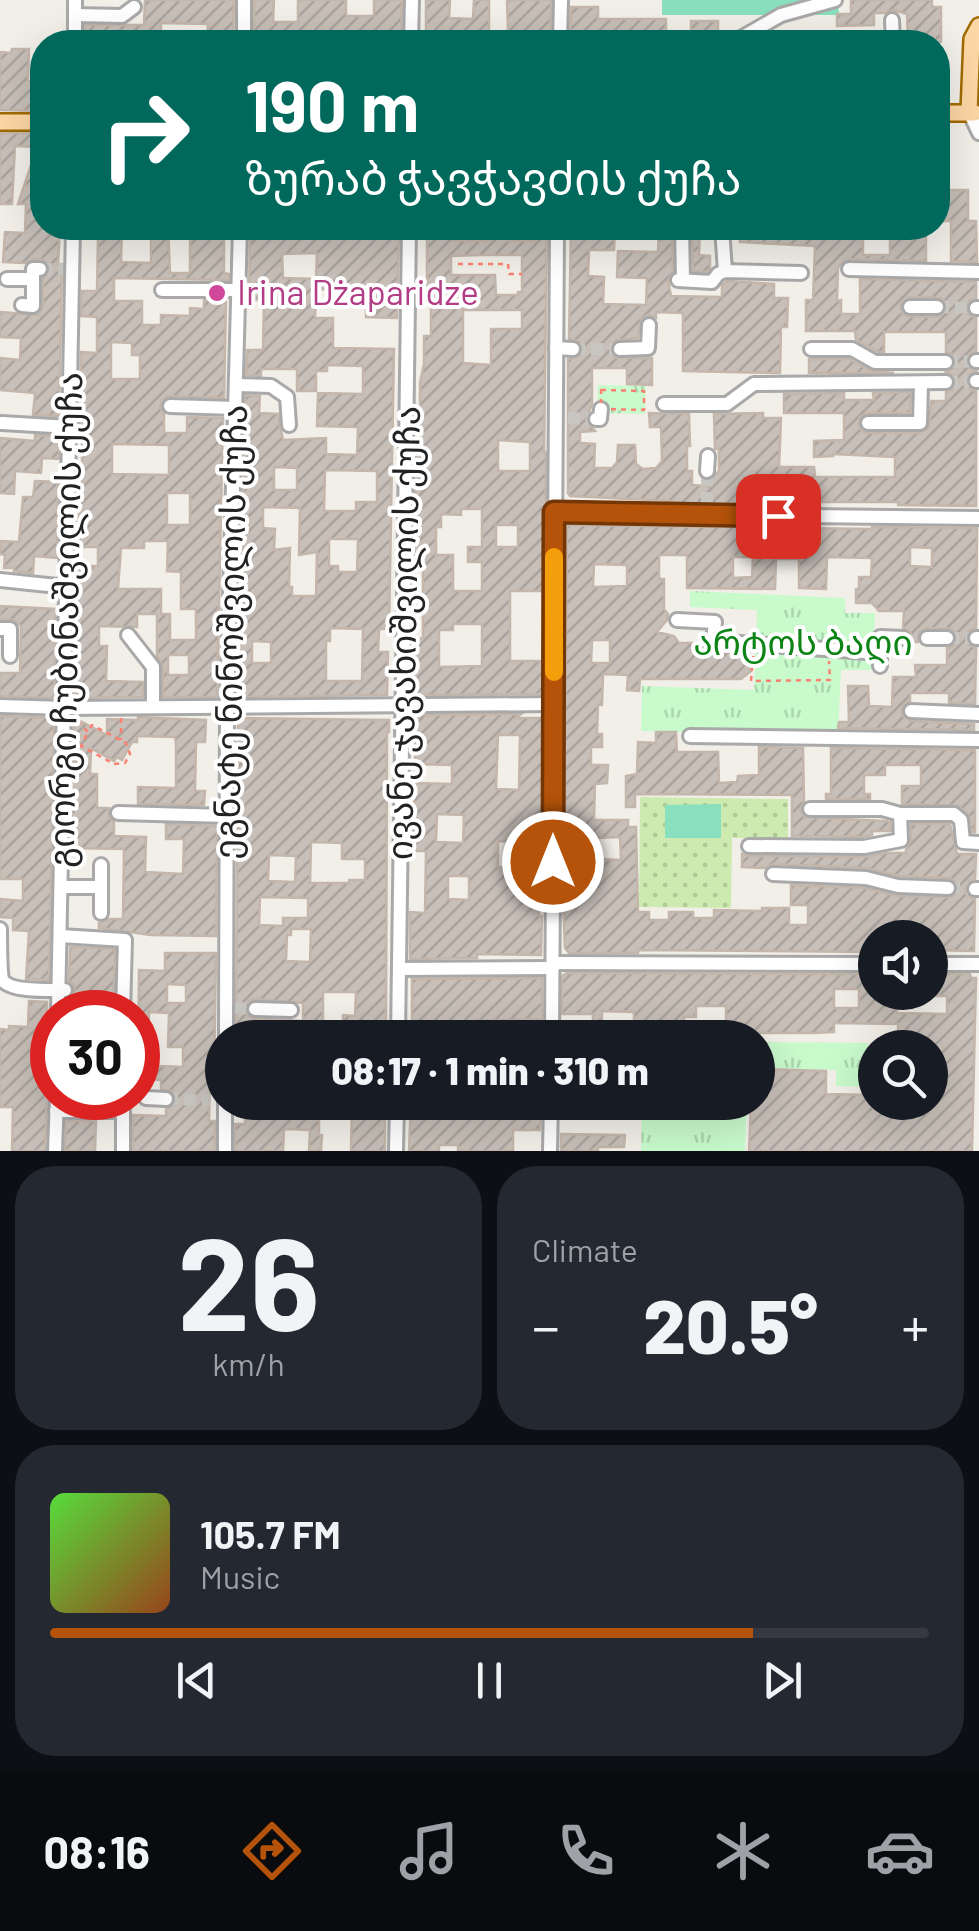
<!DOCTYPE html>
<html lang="en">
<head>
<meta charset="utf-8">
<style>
	:root { --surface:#171b24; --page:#242831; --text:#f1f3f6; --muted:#9ea1a6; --line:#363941; --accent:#b45309 }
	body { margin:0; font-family:Barlow,"Noto Sans Georgian",sans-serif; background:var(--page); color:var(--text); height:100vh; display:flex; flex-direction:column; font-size:38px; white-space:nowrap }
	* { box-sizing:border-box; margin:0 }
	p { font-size:32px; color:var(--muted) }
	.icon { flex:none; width:55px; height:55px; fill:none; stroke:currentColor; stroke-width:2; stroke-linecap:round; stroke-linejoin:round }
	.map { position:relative; height:1151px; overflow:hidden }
	.drawer { display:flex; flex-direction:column; gap:15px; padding:15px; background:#0d0f14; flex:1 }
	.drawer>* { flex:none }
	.banner { position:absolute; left:30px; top:30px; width:920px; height:210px; border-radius:40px; box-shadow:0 10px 40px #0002; background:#00695c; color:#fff; overflow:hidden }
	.buttons { position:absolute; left:858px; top:920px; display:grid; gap:20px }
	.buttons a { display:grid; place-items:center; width:90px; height:90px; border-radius:50%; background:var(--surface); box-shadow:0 10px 40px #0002; font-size:50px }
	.speed { position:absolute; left:30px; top:990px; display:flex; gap:20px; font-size:50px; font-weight:700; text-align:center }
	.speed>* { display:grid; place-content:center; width:130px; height:130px; border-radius:50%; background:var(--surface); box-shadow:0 10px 40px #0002; line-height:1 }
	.speed .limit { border:15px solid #d22; background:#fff; color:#111 }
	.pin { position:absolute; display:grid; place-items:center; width:85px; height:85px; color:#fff; margin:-42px; border-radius:20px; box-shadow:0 5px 15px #0006 }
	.me { position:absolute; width:110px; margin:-55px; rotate:0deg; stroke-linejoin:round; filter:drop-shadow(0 0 8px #0008) }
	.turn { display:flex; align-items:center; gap:35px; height:210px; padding:0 50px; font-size:45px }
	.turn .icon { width:130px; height:130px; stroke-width:2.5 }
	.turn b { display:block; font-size:70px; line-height:85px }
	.big { font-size:75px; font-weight:800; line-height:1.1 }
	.drawer .card { flex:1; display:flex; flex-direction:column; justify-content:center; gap:15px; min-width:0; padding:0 35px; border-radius:40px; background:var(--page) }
	.drawer .dial { align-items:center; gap:0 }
	.dial b { font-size:130px; line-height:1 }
	.song { display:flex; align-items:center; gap:30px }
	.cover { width:120px; height:120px; border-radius:15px; background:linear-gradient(135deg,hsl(110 70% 55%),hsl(20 70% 35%)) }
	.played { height:10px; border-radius:5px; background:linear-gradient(90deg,var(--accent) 80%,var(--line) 80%) }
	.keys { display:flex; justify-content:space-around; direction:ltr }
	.heat { display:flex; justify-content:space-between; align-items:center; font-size:55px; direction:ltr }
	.drawer .tiles { flex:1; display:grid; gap:15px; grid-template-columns:1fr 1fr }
	.card:last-child { grid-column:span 2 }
	.trip { position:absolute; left:205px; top:1020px; width:570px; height:100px; border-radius:50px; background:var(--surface); box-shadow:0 10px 40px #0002; font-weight:800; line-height:100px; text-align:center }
	.tabs { display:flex; height:160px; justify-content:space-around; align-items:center; background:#090b0e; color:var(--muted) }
	.tabs .icon { width:70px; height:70px }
	.tabs .selected { color:var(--accent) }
	.tabs b { font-size:45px; color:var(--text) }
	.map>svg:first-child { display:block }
	.park { fill:url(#park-tufts) }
	.garden { fill:url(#garden-dots) }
	.pitch { fill:#88e0be }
	.building { fill:url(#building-hatch); stroke:#c4b6ab; stroke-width:2.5; fill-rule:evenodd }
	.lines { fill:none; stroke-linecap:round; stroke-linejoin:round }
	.minor-tunnel { stroke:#c8c6c1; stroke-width:12; stroke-dasharray:12 6; stroke-linecap:butt }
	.minor-casing { stroke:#a9a9a9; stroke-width:18 }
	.major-casing { stroke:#a06b00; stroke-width:20 }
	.path { stroke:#fa8072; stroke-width:2.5; stroke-dasharray:5 5; stroke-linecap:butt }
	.minor { stroke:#fff; stroke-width:12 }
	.major { stroke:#fcd6a4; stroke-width:15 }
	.route-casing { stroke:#753606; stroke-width:25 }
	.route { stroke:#b45309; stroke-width:18 }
	.slow { stroke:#f59e0b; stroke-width:18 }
	.hotel-dot { fill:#d1479c; stroke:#fff; stroke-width:4 }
	.labels { text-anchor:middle; stroke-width:8; stroke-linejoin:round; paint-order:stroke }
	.hotel-label { font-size:35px; fill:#b23c85; stroke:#fff; text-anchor:start }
	.street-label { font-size:35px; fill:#222; stroke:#fff }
	.park-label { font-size:35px; fill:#0c8416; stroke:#fff }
</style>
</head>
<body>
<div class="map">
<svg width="979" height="1151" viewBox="0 0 979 1151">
	<defs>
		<pattern id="park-tufts" width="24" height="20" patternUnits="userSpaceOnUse" patternTransform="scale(2.5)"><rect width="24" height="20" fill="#c8facc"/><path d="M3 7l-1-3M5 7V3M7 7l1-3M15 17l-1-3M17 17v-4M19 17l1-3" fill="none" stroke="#acd6af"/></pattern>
		<pattern id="garden-dots" width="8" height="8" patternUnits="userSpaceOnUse" patternTransform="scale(2.5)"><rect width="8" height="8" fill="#cdebb0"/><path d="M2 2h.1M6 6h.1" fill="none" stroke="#b0c997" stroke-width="1.8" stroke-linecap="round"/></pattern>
		<pattern id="building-hatch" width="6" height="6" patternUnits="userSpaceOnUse" patternTransform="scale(2.5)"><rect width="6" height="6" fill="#c7bfb8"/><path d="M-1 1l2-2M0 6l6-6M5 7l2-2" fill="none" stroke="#aba49e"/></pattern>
	</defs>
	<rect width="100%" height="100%" fill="#f2efe9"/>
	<g class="park">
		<polygon points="598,385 646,386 645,414 597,413"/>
		<polygon points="690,591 845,598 845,613 875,613 874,670 841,670 838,736 641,731 642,686 754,690 757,610 690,607"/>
		<polygon points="758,1042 868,1043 868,1087 836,1086 836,1070 758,1068"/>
		<polygon points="642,1103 747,1103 745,1151 641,1151"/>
	</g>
	<polygon class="garden" points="640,797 788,799 788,839 732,838 731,908 639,907"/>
	<g class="pitch">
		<polygon points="662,0 838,0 839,15 662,15"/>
		<polygon points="721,804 721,838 665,838 665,805"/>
	</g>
	<g class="building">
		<polygon points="145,0 234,0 233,42 207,42 208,24 161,23 161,42 85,42 85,25 144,25"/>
		<polygon points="254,0 274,0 273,22 298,22 298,0 346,0 346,16 374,16 374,0 402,0 401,42 382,42 382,33 340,32 340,39 321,39 321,42 254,42"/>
		<polygon points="426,0 450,0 449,18 473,19 474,0 489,0 489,42 426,42"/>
		<polygon points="507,0 551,0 550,42 517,42 517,31 508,31"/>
		<polygon points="851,0 932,0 932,7 941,7 941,42 908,42 907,14 893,10 885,13 874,13 874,25 837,26 837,14 851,14"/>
		<polygon points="571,7 598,7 598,19 666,19 666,33 658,33 658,42 570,42"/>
		<rect x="691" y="21" width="27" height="21"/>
		<polygon points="12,49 29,49 28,81 42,82 42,111 0,110 0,52 11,53"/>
		<polygon points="0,133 32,133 35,136 42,137 42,228 60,228 58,264 62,264 59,416 33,415 35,393 0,390 0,358 20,360 21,338 0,337 0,312 39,315 43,306 43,278 50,270 48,263 41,259 32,259 25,263 3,262 5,232 25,233 26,204 18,204 37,147 15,146 12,204 0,204"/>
		<polygon points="938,190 968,190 968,221 976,221 977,262 951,261 951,221 940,221"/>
		<path d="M83,228H122L121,262L151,263V228H168L170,273H190V228H224V273L229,274V280L114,278V301H142V325H161V315L190,316V308L204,309V300H226L224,398L169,396L162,400L160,407L164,414V433H187V417L223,418L217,697H163V667L157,656V614H137V627L99,626V646H107L106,681L143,682V697L74,698L77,566H98V547H77L78,484H82V427H80L79,423L81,352L97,353V317L81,316L82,291H97L98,237L83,236ZM111,342L132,343V355H140V379H111ZM112,444L169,445V475L112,474ZM167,493H190V525H167ZM144,541H168L167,571L181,572V609H196V640H170V614H161V589H118L121,548H144ZM168,655H189V675H168Z"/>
		<path d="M250,228H340L370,230V228H399L397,318L366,317V290L316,289L315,318H333V348L394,349L389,629H379L378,652H388L387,695L239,697L245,395L260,396L259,413L278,414L283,440L326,438V454L357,455L358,427L317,426L318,393L363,394V366L327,365V371H316V391H297V369H261V376L246,375L247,350H263L264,300H249ZM317,253L316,279L283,278L282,254ZM274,467L297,468V490H274ZM325,470L377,471V502H356V511H324ZM263,507L300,508L299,555L317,552L316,596H292V587H289L290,548L274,550L275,529L263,528ZM329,539H358L357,572H338V566H329ZM330,628L363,629L362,681H326V641H330ZM252,641L271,642V663H252Z"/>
		<path d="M425,228H453L452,241H491V228L507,230L508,241H535V228H547L544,452H546L545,591H510V661H544V694L413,695L414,639L423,638V562H414L416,444H420V383L424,364V336H431V290H427V237H424ZM481,255H522V292H518V295H496L495,275H451V256ZM463,310H522V329H491V365L463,363ZM498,440L530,442V471H498ZM461,509H482V547H468V562H482V591H453V555H436V527H441V514L461,515ZM496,525H518V547H496ZM453,624H482V666L439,667V630H453Z"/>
		<path d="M571,228H615L614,250H589L588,276L604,277L603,304L646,305L647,278L617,277L618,251L658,252L659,228H672L673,272L668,280L671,296L722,297V285L727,281L774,284V298H788L787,327H781L780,373L683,371V313L656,312V318L648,315L641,319L638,338L616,340L610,348L611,353L616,358H652V385L627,384V368H592V404L586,420L595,431L580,432V443L595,444L594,468H612L617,462L618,445H635L636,464L643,469L656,468L662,461L661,427H650L649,413L689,414L690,446H687V471H692V485L709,486V481L719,471V449H715L714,414L763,413V418H781L779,467H814L815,477H895V457L833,454V456L814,457V441L844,440V413H784V394L844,393V400H874L873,393L911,392L910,413H867L860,417L858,424L862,431L867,433H920L929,427L931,401H946V392L952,390L956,383L954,376L946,372L954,368L956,361L952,354L946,352V332H884V352H878L856,340L855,331H806V300H813L815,246L740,242L741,228H840V232L863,234V255H890V228H926V261L849,259L843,261L838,268L837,301L841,300V314H860V279L976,282V298L970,300L966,307L968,314L976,318V351L970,353L966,360L968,367L976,371L968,375L966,382L970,389L976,391V506L898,505V502H764V505H754V502L732,503L731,505L673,504V501L570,496L568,493V359L578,357L583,349L579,341L569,339ZM909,297L941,298L946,303V311L937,317L906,316L902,313L900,306L902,301Z"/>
		<polygon points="692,228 700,228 699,255 710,256 710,268 707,272 693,271"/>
		<polygon points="809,359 849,359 871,371 894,373 809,373"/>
		<polygon points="35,435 59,436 59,459 42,458 41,473 15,471 14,494 0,493 0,438 35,441"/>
		<polygon points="35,481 58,482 57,558 34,556 33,573 14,571 14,568 4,568 5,555 0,554 1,541 19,542 23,497 33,497"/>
		<path d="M567,525L872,529V527L977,528L976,628L970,630L966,637L968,644L976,648L975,704L949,703V693H910V701L903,705L901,712L903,716L910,721L974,724V730L838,728L839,722H849L848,686H868L869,706L892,707L893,677H916L915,665H947V648L953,646L957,639L955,632L951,629L927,628L919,632L918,642H912L911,633L903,628L904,611H879L872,603H856V589H859V577H871L872,558L827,557L826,589L799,588V559H776L775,589L687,588V555H659V579H664V609L668,614L667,620L657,632L674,636L679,643H703L707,649L711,651L744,653V659L750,663L751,671L741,679H640L639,691L627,690L628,675L603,674L602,705H598L597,734H602V747H591V765H608L607,783L595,784L594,820H628V827H636L638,912H649V920H669V912H693V918H714V910L762,911V908H789V925H808V905H791V885L865,888L898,896L952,897L957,892L958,887L954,880L948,878L899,876L866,868L773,864L765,868L742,867V854L749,856L864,857L886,853H906V849L911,840L910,824H950L957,854H976L975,879L969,881L965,888L967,895L975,899L974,951L930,950V938H875V952L638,950V953H569L565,948L563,901ZM910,547L932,548V567L910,566ZM733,557H753L752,577L733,578ZM594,564L627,565V586L593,587ZM592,640H610V663H591ZM620,837L621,860L596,859V838Z"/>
		<polygon points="0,606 56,609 54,698 0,696 0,673 20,673 21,626 14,620 0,619"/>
		<path d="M521,714L516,718H544L542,842L498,841V867L542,868V882L539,881V916H542L541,955L477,954V958L410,959V912L425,913L426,851H413L414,783L452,784V765L415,764V715ZM498,735H520L519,790L496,789ZM437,814L464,815L463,843L436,842ZM448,876H469V900L448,899Z"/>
		<polygon points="0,716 54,718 49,980 26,979 29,931 13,930 13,918 0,917 0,899 23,901 23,879 0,879"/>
		<polygon points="138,717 206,720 205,742 196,742 195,791 205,791 204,805 138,804 138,787 176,788 176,744 175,737 137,736 137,742 132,742 122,760 117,757 114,761 91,748 90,774 97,774 97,808 109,808 109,817 114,822 114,836 146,837 145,872 183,874 184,839 166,839 166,824 217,826 216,936 151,935 99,928 99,923 109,919 123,919 124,849 71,848 73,728 78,720 107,735 107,719 138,720"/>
		<path d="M238,718L389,720V732H387L386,1038H296L270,1035V1038H236ZM311,842L342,843V859H365V880H349V883H310ZM269,855L296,856L295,882L268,881ZM260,897L308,898V918H283V926L259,925ZM291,929H311L310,962L286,961L287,935H291ZM323,992H356L355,1016L343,1015V1022H323ZM254,999L303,1003V1021L251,1018L246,1013L245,1008L249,1001Z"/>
		<polygon points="656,732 676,732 677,752 718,752 719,783 737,782 738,776 759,775 759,747 803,748 804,801 800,810 804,817 886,821 890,822 891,831 872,831 872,835 863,837 792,836 792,795 635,794 635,807 626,807 626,776 637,774 638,742 656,743"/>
		<polygon points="831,748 975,750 975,832 972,832 968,814 959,806 902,804 902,786 921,786 921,765 885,765 885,775 864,775 864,794 870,794 870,799 826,799 826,794 831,794"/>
		<polygon points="70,947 115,949 113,1012 68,1012 68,999 75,991 73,984 69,981"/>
		<path d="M165,953H216L214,1082L210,1081L209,1121H215V1151H133V1115L166,1116V1109L171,1107L176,1100L172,1091L161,1089V1080L138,1079L139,970L165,971ZM167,984L186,985V1003H167ZM149,1012L169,1013L168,1047H183V1067L156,1066V1038H148Z"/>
		<path d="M567,973L875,974V992H897V1013L947,1014V996H930V974H970L971,978H976L972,1151H749L751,1102H758V1069L826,1071V1094L875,1095V1102H930V1048H907V1031H898V1024L834,1023V1032L812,1033H726V1006H696V1017H684V1034L634,1033V1012L602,1011V1023L593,1024V1014H562V976ZM834,989H859V1008H834Z"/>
		<polygon points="542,978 542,1019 476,1021 476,1038 459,1038 459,1027 434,1027 434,1038 412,1038 412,979"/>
		<polygon points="29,1001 47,1002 47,1013 50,1018 45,1151 12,1151 13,1107 0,1107 0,1029 9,1030 9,1026 28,1027"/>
		<polygon points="245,1102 283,1102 283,1108 309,1108 309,1102 319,1102 319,1135 322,1135 321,1151 309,1151 310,1130 284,1129 283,1151 235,1151 235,1124 245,1124"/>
		<polygon points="352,1102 385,1102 385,1151 351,1151"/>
		<polygon points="411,1102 461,1102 460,1117 482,1117 482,1102 541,1102 540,1130 513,1130 513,1151 458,1151 458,1145 439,1145 439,1151 409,1151"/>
		<polygon points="561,1102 632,1102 632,1113 561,1112"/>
		<polygon points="66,1121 96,1121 95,1151 65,1151"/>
		<polygon points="561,1134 625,1135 624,1147 598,1147 598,1151 561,1151"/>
	</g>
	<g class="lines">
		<g class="minor-tunnel">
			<polyline points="40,269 64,269"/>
			<polyline points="937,307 976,308"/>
			<polyline points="573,349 620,349"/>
			<polyline points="946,362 976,361"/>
			<polyline points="946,382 976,381"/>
			<polyline points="568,418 596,419"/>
			<polyline points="707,504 707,471"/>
			<polyline points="947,638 976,638"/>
			<polyline points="948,888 975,889"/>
			<polyline points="234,1008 255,1009"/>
			<polyline points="166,1099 210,1100"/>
		</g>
		<g class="minor-casing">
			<g id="minor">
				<polyline points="75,15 122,16 134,7"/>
				<polyline points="892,20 893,42"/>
				<polyline points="75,42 75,0"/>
				<polyline points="244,42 244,0"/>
				<polyline points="411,42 412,0"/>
				<polyline points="560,42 561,0"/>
				<polyline points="734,42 781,15 835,0"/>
				<polyline points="969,112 979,133"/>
				<polyline points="682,228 683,280"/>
				<polyline points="722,228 725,271"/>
				<polyline points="849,269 979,272"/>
				<polyline points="7,279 33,279"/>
				<polyline points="678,280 712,282 718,274 725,271 801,273"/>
				<polyline points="162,290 238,290"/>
				<polyline points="22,305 33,306 33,269 40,269"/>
				<polyline points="910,307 937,307"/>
				<polyline points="976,308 979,308"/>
				<polyline points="556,348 573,349"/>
				<polyline points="620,349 648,348 649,325"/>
				<polyline points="811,349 852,349 875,362 946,362"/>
				<polyline points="976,361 979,361"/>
				<polyline points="976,381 979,381"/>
				<polyline points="236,385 271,386 287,397 289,425"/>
				<polyline points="664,404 727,404 754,384 946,382"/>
				<polyline points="170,406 236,408"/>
				<polyline points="596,419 600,419 601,409"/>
				<polyline points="2,423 70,427"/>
				<polyline points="868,423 920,423 921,383"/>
				<polyline points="707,471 708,456"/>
				<polyline points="554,513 979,518"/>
				<polyline points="0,580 67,587"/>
				<polyline points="677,620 715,622 713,641 880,653"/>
				<polyline points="0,629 10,629 10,656"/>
				<polyline points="128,635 153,667 153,707"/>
				<polyline points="927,638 947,638"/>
				<polyline points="976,638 979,638"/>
				<polyline points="880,666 880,637 903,638"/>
				<polyline points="0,706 65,708 554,704"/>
				<polyline points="911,711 979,714"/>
				<polyline points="690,736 979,740"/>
				<polyline points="118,813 227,816"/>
				<polyline points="900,814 954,814 961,820 963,842 979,843"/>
				<polyline points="749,846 864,847 901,840 900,814 882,809 810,809"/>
				<polyline points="773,874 866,878 898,886 948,888"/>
				<polyline points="61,887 101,887"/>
				<polyline points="975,889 979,889"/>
				<polyline points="101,913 101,865"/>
				<path d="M0,929C0,941 0,970 2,979C8,992 51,990 65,990"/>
				<polyline points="60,936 125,940 123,1012"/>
				<polyline points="553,963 875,964"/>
				<polyline points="930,964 979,964"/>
				<polyline points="400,969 553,968"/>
				<polyline points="255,1009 291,1010"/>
				<polyline points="58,1012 73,228"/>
				<polyline points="226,1038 227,706 240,228"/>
				<polyline points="398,1038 409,228"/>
				<polyline points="552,1038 557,228"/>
				<polyline points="146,1098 166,1099"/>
				<polyline points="56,1111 123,1111 123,1151"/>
				<polyline points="55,1151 57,1098"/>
				<polyline points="225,1151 225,1102"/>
				<polyline points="396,1151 397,1102"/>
				<polyline points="550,1151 551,1102"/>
			</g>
		</g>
		<g class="major-casing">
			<g id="major">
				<polyline points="969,112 972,39 979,26"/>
				<polyline points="938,113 975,113"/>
				<polyline points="0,122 42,122"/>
			</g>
		</g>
		<g class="path">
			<polyline points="939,142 946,141"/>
			<polyline points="458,264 508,264 509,274 522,274"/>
			<polygon points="601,390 644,391 644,410 601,409"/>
			<polyline points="753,656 751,681 830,680 829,661"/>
			<polyline points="121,718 121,740"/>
			<polyline points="77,721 88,732 92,725 126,743 130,754 125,763 114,764 81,746 88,732"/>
		</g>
		<use href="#minor" class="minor"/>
		<use href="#major" class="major"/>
	</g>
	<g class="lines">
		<g class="route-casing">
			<polyline id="route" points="553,862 554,512 778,516"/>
		</g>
		<use href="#route" class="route"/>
		<polyline class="slow" points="554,672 554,557"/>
	</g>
	<circle class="hotel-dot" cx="217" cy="293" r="10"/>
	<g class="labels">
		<g class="hotel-label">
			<text x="237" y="305">Irina Dżaparidze</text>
		</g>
		<g class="street-label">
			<text transform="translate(66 620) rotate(-89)" y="12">გიორგი ჩუბინაშვილის ქუჩა</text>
			<text transform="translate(231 632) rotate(-89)" y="12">ეგნატე ნინოშვილის ქუჩა</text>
			<text transform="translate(404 633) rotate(-89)" y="12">ივანე ჯავახიშვილის ქუჩა</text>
		</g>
		<g class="park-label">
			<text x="803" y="655">არტოს ბაღი</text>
		</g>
	</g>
</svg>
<div class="buttons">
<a><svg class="icon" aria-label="sound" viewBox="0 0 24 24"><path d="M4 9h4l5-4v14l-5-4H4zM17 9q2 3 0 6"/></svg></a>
<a><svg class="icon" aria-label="search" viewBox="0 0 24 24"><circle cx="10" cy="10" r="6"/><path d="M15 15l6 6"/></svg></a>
</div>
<div class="speed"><div class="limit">30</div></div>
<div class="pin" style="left:778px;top:516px;background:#d93025"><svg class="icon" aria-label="arrive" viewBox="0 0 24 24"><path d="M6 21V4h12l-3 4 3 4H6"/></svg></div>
<svg class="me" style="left:553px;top:862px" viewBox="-20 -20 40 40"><circle r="17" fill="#b45309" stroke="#fff" stroke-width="3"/><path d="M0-11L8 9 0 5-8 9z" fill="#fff"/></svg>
<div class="trip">08:17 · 1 min · 310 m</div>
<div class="banner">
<div class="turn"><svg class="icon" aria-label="right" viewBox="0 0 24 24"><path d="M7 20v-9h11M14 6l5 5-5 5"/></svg><div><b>190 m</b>ზურაბ ჭავჭავძის ქუჩა</div></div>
</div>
</div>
<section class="drawer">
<div class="tiles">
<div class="card dial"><b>26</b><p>km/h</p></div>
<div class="card"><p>Climate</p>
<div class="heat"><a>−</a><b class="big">20.5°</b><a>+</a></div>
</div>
<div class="card">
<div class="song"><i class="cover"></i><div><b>105.7 FM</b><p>Music</p></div></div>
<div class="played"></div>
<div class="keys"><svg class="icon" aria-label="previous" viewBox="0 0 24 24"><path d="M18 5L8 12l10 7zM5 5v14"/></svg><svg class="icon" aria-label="pause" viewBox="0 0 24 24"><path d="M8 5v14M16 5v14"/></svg><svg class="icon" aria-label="next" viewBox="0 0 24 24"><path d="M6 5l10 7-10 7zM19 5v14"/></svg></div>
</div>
</div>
</section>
<nav class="tabs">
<b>08:16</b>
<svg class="icon selected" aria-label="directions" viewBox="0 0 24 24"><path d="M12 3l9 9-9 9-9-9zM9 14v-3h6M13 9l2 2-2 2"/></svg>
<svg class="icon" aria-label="music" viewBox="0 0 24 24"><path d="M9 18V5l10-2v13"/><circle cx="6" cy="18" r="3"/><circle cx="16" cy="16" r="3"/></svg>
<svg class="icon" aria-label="phone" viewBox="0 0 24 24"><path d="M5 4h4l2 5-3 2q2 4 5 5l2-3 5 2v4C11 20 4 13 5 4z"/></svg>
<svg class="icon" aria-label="climate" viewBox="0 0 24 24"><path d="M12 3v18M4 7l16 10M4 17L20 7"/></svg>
<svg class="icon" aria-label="car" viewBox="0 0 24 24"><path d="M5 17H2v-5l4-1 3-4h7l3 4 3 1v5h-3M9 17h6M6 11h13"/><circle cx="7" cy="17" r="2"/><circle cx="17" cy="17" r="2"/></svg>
</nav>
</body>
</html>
